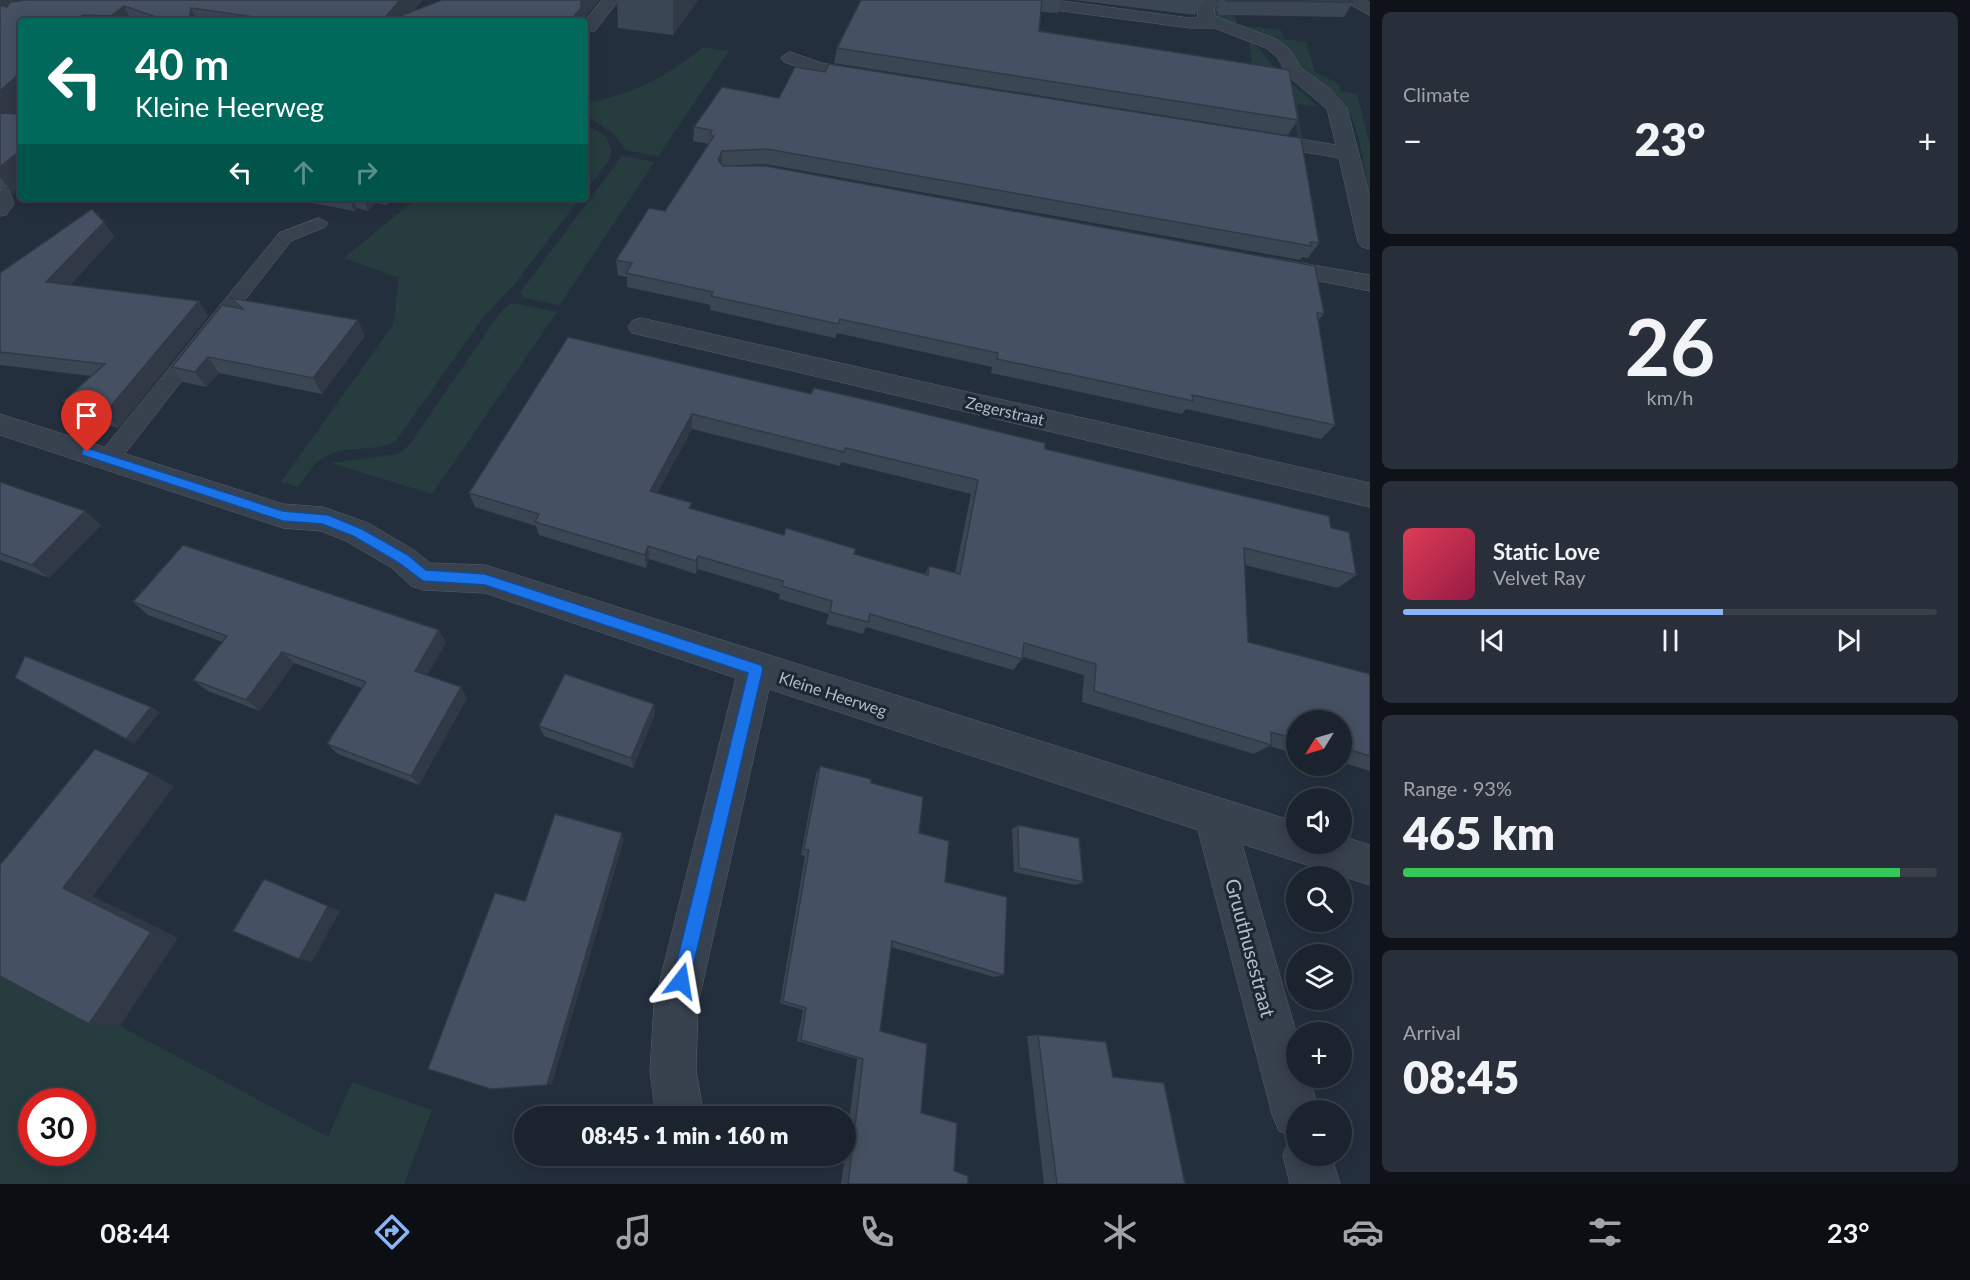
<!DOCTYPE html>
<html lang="en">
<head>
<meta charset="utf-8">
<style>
	:root { --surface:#1b232e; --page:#282f3a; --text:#f1f3f6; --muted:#a0a4aa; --line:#39404a; --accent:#8ab4f8 }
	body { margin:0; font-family:Lato,sans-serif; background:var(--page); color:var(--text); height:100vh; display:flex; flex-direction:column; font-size:22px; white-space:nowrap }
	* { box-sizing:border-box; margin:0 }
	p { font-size:20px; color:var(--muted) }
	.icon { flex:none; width:33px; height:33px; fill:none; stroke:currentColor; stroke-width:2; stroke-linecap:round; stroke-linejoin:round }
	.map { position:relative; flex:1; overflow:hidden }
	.drawer { display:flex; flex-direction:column; gap:12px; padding:12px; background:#0f1319; width:600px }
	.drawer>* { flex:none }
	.top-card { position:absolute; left:18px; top:18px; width:570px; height:183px; border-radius:6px; box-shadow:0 3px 15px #0003,0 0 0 2px var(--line); background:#00695c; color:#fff; overflow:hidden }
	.needle { width:39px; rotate:233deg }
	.buttons { position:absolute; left:1286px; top:710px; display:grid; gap:12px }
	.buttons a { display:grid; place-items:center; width:66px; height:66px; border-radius:50%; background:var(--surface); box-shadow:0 3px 15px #0003,0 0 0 2px var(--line); font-size:30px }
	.speed { position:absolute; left:18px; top:1088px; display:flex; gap:12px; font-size:30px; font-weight:700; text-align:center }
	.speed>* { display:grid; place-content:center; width:78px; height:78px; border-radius:50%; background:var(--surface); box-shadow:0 3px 15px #0003,0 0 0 2px var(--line); line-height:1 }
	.speed .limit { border:9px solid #d22; background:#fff; color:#111 }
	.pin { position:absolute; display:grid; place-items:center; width:51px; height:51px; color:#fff; margin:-62px -26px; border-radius:50% 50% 50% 0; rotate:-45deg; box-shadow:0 0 6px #0007 }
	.pin .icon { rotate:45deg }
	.me { position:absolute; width:66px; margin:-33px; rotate:14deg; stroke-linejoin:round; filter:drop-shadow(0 0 4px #0008) }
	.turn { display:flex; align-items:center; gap:21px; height:126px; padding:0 18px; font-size:27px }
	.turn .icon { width:78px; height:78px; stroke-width:2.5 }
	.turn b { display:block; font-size:42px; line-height:51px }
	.lanes { display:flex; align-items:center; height:57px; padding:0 18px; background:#0003; justify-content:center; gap:30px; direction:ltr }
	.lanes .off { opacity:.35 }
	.big { font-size:45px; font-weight:800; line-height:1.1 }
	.drawer .tile { flex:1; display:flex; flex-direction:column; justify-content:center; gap:9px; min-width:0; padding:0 21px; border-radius:9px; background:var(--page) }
	.drawer .dial { align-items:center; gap:0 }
	.dial b { font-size:78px; line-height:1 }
	.song { display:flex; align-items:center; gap:18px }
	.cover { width:72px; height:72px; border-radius:9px; background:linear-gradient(135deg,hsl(350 70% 55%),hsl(340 70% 35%)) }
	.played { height:6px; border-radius:3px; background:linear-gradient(90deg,var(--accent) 60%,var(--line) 60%) }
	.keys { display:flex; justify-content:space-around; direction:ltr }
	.heat { display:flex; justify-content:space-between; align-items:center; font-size:33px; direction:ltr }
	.charge { height:9px; border-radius:4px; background:linear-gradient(90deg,#34c759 93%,var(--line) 0) }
	.trip { position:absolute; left:514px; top:1106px; width:342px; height:60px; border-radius:30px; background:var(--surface); box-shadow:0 3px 15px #0003,0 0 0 2px var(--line); font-weight:800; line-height:60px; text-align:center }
	.menu { display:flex; height:96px; justify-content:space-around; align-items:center; background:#0b0e12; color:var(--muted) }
	.menu .icon { width:42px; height:42px }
	.menu .on { color:var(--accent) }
	.menu b { font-size:27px; color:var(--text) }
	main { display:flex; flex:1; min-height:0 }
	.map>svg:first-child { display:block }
	.green { fill:#263c3f; fill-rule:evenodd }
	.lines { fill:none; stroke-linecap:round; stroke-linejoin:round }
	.lane-casing { stroke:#565f6c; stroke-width:1 }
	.street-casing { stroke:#565f6c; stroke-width:1 }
	.lane { fill:#38414e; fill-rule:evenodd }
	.street { fill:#38414e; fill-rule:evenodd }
	.wall { fill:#3b4654; fill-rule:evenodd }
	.shaded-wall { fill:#303945 }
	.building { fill:#455162; stroke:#303945; stroke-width:1.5; fill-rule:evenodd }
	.route { fill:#1a73e8; stroke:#114b97; stroke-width:1.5 }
	.labels { text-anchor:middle; stroke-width:6; stroke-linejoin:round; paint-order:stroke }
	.street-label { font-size:16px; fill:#b4bcc9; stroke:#1d2633 }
	.near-street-label { font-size:20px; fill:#b4bcc9; stroke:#1d2633 }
</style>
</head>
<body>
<main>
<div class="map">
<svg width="1370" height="1184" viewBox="0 0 1370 1184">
	<rect width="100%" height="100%" fill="#242f3e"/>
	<g class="green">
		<path d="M1306,0L1231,8L1238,25L1281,30L1284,39L1306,42L1315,72L1339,84L1340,91L1357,94L1370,144V194C1364,170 1360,134 1350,113C1335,81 1247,35 1214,16V7L1222,3Z"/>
		<path d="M1249,42C1265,49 1266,61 1278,73C1291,85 1306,92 1317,107L1297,104L1302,139H1298L1291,86L1254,81Z"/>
		<path d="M703,47L729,51L658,156L626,150L613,133L585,115V103C631,95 667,77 703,47Z"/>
		<polygon points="585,123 606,137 612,151 608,162 585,191"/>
		<polygon points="622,156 654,162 560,305 525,298 520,293"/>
		<path d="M417,198H580L514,285L485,315L395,442C374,452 347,445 326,456C313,463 306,476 298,487L281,482L393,325L399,278L344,258Z"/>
		<polygon points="512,303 557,312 432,494 331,463 398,454 409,445 502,310"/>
		<path d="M0,962L328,1137L352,1082L432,1110L404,1184H0ZM32,1101H82V1152H32Z"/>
	</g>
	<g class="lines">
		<g class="lane-casing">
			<g id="lane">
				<polygon points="3,189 9,190 14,204 6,215 0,216 0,190"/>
				<polygon points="319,218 328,223 325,227 291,241 116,465 108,468 100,465 97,459 100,453 279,233"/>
			</g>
		</g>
		<g class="street-casing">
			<g id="street">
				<polygon points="602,0 619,0 595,31 585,31 585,21"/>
				<polygon points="1009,0 1055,0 1190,18 1198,18 1197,6 1203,0 1222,0 1214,8 1215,16 1278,40 1290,50 1301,68 1329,88 1347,108 1370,197 1370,249 1362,247 1358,242 1339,158 1259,144 1252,142 1249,138 1252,134 1259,132 1336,145 1327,109 1287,75 1277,57 1266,48 1214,28 1190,28 1017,5"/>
				<polygon points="1343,0 1364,0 1370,3 1370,15"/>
				<polygon points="790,52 822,63 877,73 879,77 870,83 818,74 784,62 781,58"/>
				<polygon points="1272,258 1370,275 1370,291 1264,270 1260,265 1264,260"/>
				<polygon points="641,318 1370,483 1370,507 632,333 628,327 632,321"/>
				<polygon points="0,414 283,504 323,507 368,523 414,550 430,563 485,565 1296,822 1296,843 1341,843 1341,836 1370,845 1370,885 1242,844 1296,1032 1296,1077 1309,1077 1319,1110 1296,1110 1296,1155 1331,1155 1340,1184 1290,1184 1283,1155 1290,1138 1293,1136 1279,1131 1272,1114 1198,830 769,689 698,1004 696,1071 704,1116 656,1116 650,1071 654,1004 736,678 485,593 423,590 411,586 392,568 346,541 321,531 283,528 0,435"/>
			</g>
		</g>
		<use href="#lane" class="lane"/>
		<use href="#street" class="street"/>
	</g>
	<g class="wall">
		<polygon points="0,0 422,0 414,11 442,0 599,0 583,20 583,21 21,21 21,109 16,114 13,194 8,188 0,189"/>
		<polygon points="617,0 698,0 673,35 618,28"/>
		<polygon points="861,0 1062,0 1058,13 1041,12 1039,31 1298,120 1288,135 834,63 837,48"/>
		<polygon points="1074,0 1202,0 1195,15"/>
		<polygon points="1221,0 1348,0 1353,2 1344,17 1219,15 1216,9"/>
		<polygon points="694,127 1319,243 1308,258 1302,257 1300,260 765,164 722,166 1324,314 1318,320 1335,425 1321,439 1186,409 1182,414 991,373 992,367 837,333 835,338 710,310 711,305 627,287 627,277 618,275 616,260 665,211 709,144 693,141"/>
		<polygon points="285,198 393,198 387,205 376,203 368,211 357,208 354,211"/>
		<polygon points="104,222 114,237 70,285 199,301 208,316 118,428 77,415 63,401 91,376 0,365 0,273"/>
		<polygon points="231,298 365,336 322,394 219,373 206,387 183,382 172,367 237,308"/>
		<path d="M568,337L1045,449L1331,528L1356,575L1338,588L1245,565L1248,642L1370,674V771L1341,762V720H1296V754L1269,746L1254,754L1082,702L1084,675L1023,657L1022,659L1013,670L866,627L863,634L826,624L829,614L779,599L780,594L698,569L696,574L649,559L646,568L539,535L536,526L475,507L469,493ZM692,429L840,466L841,462L971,494L955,573L929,566L925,574L854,554L784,535L691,509L657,493Z"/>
		<polygon points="0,482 101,525 49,578 0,560"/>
		<polygon points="133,602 446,642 427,675 467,698 419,785 338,754 327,744 362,688 294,663 260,711 208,691 193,680 223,642 148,615"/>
		<polygon points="654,704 655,714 633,768 544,736 539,726"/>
		<polygon points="820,766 871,783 919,833 945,882 1004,975 994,977 891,947 880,1031 921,1113 954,1170 968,1184 841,1184 845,1155 846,1155 846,1146 857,1059 797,1041 803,1010 780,1003 805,856 801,855 816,774"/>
		<polygon points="1018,825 1083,882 1076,885 1014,872 1012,829"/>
		<polygon points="1038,1035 1113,1077 1185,1184 1044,1184 1027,1036"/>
	</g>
	<g class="shaded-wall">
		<polygon points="0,0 37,0 13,16 0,6"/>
		<polygon points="400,0 422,0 406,21 382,21"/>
		<polygon points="581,0 599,0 583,20 583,21 570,21"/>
		<polygon points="673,0 698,0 673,35"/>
		<polygon points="124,6 132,21 114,21 111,16"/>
		<polygon points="191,8 197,21 189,21"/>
		<polygon points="83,15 86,21 76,21"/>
		<polygon points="21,72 21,109 0,129 0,91"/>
		<polygon points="21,150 21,187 13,194 0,177 0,167"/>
		<polygon points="722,151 722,166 718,160"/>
		<polygon points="349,198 353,198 357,208 354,211"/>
		<polygon points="364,198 374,198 376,203 368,211"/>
		<polygon points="384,198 393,198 387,205"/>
		<polygon points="104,222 114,237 58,297 46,282"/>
		<polygon points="199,301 208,316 118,428 105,413"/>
		<polygon points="358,320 365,336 322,394 313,378"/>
		<polygon points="208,357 219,373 206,387 195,372"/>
		<polygon points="692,414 692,429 651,505 650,491"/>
		<polygon points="85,511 101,525 49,578 32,565"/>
		<polygon points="648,546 649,559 646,568 645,555"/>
		<polygon points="698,556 698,569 696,574 696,561"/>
		<polygon points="439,630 446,642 423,683 415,671"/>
		<polygon points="282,652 294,663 260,711 246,700"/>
		<polygon points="461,687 467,698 419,785 411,776"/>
		<polygon points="654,704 655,714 633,768 631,758"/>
		<polygon points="151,707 160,712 134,744 126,739"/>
		<polygon points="150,773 174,786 93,896 178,938 120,1026 89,1024 63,888"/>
		<polygon points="622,833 624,840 552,1084 547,1085"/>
		<polygon points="328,906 340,911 312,962 299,959"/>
	</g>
	<g class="building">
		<polygon points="22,0 400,0 382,21 283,21 191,8 189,21 168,21 124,6 111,16 83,15 76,21 21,21 21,72 0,91 0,5 7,7 10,2 20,1"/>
		<polygon points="442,0 581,0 581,8 570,21 387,21"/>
		<polygon points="861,0 1042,0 1039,31 1289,70 1298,120 837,48"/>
		<polygon points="1226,0 1348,0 1353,2 1226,1"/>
		<polygon points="829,64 1301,138 1319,243 1310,242 1311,246 767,149 722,151 718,160 723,166 766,166 1315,266 1324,314 1317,313 1335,425 1192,395 1193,401 1092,379 997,359 998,353 840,319 838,324 711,296 713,292 626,273 632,263 616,260 649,208 665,211 714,136 710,135 712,130 694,127 722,87 779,98 795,67 825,72"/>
		<polygon points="0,113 21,114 21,150 0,167"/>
		<polygon points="92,209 104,222 46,282 199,301 105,413 63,401 105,364 0,352 0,273"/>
		<polygon points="231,298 358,320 313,378 208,357 195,372 172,367 222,305 243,309"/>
		<path d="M568,337L811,394L814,388L880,403L1045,443V449L1329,516L1331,528L1349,532L1356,575L1244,548L1248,642L1370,674V756L1341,747V720H1296V739L1271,732V745L1094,691L1096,664L1024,643L1022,659L870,614L868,622L830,612L832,601L782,586L783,581L698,556L696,561L648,546L645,555L535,522L539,514L469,493ZM692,414L844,452L845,448L978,480L960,574L929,566L928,575L854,554L856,549L786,528L784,535L689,508L692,503L650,491Z"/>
		<polygon points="0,482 85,511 32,565 0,553"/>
		<polygon points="183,545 439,630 415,671 461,687 411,776 327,744 366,682 282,652 246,700 193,680 227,636 133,602"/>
		<polygon points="25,656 151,707 126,739 15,678"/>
		<polygon points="565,674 654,704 631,758 539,726"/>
		<polygon points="95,749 150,773 63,888 151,932 89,1024 0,976 0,865"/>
		<polygon points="820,766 871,779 871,783 923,797 919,833 949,841 945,882 1007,897 1004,975 892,941 880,1031 927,1044 921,1113 957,1123 954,1171 968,1176 968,1184 848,1184 863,1059 801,1040 806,1008 783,1001 809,850 804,849"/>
		<polygon points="555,814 622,833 547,1085 491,1089 428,1069 495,893 525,901"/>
		<polygon points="1018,825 1079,838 1083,882 1019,868"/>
		<polygon points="264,879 328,906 299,959 233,931"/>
		<polygon points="1038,1035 1106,1042 1113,1077 1164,1083 1185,1184 1057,1184"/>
	</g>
	<polygon class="route" points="87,448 283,511 328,515 362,529 408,555 426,570 485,574 761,665 763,669 688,988 681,990 675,988 672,981 748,673 485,585 423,581 399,563 353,536 322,524 283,521 82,455 82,449"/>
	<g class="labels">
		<g class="street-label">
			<text transform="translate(1005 411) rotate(13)" y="6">Zegerstraat</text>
			<text transform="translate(833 694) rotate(18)" y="6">Kleine Heerweg</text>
		</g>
		<g class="near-street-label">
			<text transform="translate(1250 948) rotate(75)" y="7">Gruuthusestraat</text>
		</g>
	</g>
</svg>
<div class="buttons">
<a><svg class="needle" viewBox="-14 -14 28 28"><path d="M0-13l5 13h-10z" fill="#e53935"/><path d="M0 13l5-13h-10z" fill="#a0a4aa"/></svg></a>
<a><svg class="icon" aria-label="sound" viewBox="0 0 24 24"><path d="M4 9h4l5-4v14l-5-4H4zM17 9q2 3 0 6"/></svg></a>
<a><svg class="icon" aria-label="search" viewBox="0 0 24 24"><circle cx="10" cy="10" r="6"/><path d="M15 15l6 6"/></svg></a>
<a><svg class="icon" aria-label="layers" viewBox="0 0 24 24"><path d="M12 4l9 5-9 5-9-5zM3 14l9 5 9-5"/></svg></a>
<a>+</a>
<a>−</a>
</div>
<div class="speed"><div class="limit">30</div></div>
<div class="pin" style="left:87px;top:452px;background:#d93025"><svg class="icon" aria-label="arrive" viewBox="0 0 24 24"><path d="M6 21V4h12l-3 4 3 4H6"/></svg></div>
<svg class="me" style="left:681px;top:981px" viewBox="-20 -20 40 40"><path d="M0-17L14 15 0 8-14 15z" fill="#1a73e8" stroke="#fff" stroke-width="4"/></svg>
<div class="trip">08:45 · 1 min · 160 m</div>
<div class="top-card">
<div class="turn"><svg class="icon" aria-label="left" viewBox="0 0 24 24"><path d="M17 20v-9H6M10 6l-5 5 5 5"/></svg><div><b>40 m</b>Kleine Heerweg</div></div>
<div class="lanes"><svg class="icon" aria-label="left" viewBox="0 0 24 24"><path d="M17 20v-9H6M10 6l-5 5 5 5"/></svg><svg class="icon off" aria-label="ahead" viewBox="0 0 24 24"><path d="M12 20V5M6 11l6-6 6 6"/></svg><svg class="icon off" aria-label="right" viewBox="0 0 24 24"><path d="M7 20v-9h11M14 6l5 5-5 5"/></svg></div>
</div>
</div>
<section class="drawer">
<div class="tile"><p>Climate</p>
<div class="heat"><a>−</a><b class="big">23°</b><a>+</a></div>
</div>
<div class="tile dial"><b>26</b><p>km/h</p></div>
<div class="tile">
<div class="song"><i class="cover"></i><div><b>Static Love</b><p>Velvet Ray</p></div></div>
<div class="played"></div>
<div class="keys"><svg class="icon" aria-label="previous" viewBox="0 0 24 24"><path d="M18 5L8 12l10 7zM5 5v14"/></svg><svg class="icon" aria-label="pause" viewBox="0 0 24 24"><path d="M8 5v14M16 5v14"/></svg><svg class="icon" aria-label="next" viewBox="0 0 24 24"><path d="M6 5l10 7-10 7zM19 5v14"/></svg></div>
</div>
<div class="tile"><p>Range · 93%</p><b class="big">465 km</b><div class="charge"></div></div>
<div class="tile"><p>Arrival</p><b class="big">08:45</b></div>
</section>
</main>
<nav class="menu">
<b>08:44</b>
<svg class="icon on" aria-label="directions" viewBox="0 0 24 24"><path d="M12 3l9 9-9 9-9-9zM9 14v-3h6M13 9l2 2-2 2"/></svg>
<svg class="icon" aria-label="music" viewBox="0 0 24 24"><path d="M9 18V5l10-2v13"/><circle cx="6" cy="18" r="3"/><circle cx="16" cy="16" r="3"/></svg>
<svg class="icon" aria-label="phone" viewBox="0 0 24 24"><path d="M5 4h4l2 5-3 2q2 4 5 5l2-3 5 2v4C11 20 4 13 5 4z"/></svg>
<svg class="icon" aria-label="climate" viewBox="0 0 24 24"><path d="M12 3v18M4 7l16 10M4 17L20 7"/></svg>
<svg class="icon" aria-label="car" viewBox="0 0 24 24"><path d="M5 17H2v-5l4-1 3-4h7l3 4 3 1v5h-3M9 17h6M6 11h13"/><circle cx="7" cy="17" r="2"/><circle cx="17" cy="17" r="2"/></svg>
<svg class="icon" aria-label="filters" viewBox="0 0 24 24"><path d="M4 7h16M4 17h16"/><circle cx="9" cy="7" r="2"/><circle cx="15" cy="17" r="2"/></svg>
<b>23°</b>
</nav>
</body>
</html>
